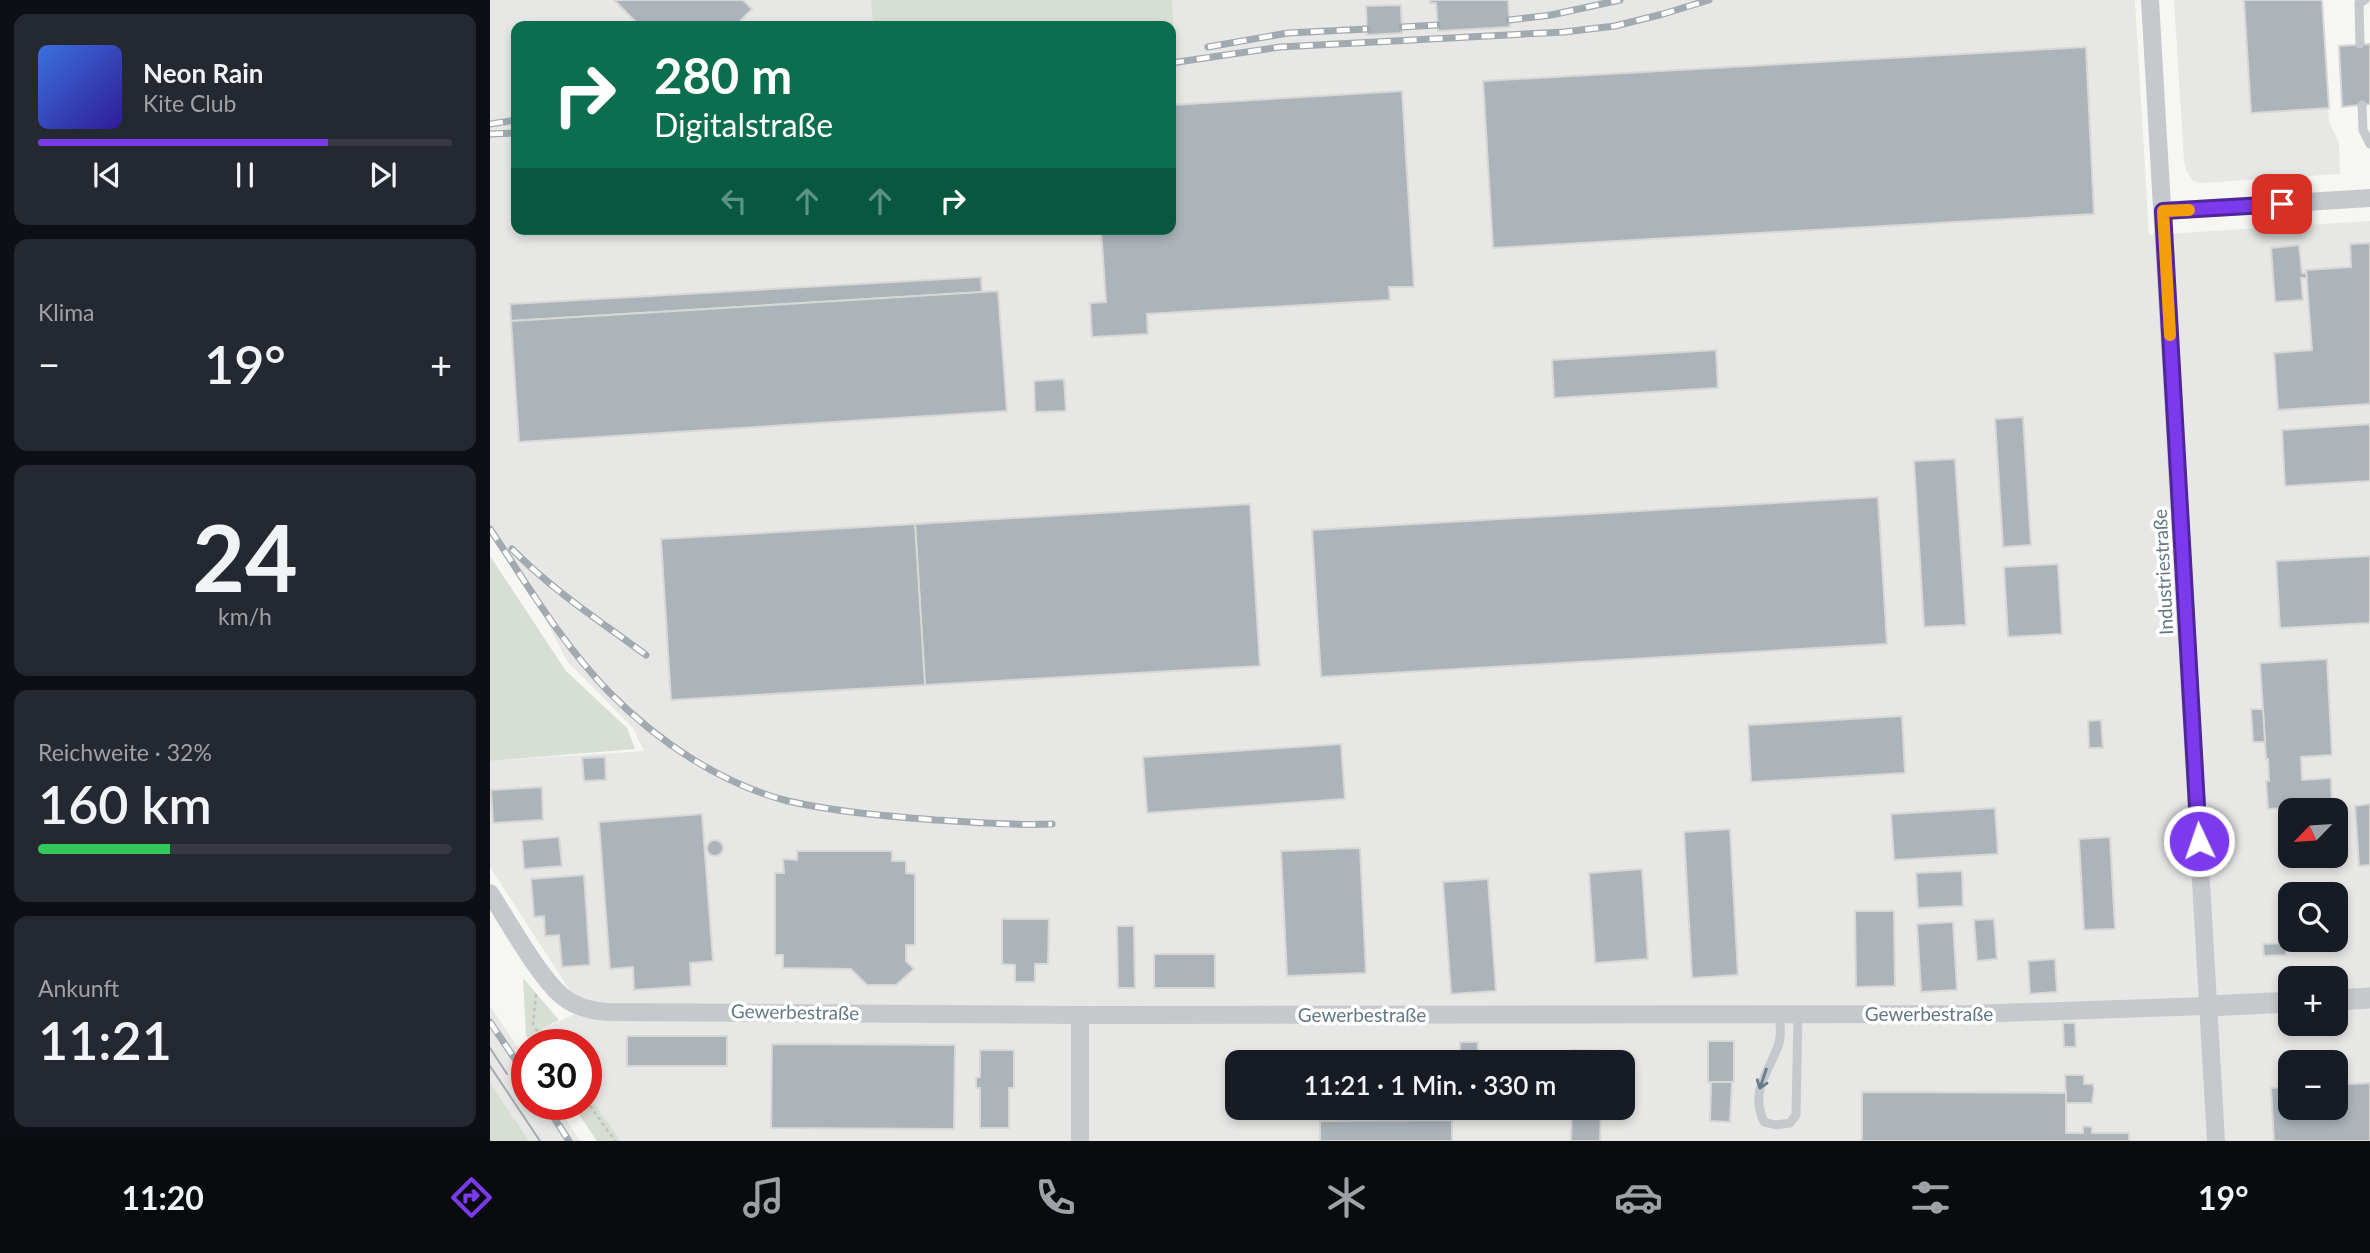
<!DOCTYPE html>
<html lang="de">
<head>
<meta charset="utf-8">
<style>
	:root { --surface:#171b24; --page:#242831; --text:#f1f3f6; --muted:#9ea1a6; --line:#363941; --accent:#7c3aed }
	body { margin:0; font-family:Lato,sans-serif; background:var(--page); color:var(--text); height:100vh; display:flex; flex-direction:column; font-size:26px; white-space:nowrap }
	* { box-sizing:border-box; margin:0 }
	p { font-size:23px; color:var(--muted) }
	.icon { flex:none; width:38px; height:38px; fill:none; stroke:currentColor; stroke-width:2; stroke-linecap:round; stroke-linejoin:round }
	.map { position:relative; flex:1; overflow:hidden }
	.details { display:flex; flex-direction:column; gap:14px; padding:14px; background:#0d0f14; width:490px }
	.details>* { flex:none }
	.hud { position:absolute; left:21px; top:21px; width:665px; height:214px; border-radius:14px; box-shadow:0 4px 10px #0003; background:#0b6e4f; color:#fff; overflow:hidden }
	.needle { width:46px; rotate:245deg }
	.tools { position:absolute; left:1788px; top:798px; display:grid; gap:14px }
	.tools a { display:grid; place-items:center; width:70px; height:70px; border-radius:14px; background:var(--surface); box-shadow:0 4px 10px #0003; font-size:35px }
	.speed { position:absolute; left:21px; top:1029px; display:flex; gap:14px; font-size:35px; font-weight:700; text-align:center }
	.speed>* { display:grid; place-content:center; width:91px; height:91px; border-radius:50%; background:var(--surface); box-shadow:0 4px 10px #0003; line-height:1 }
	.speed .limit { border:10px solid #d22; background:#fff; color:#111 }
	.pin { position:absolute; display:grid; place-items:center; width:60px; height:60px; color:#fff; margin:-30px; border-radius:14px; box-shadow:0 4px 10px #0006 }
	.me { position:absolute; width:77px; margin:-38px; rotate:357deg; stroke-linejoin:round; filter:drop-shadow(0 0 5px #0008) }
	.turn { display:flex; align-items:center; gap:24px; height:147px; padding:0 28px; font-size:32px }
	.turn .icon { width:91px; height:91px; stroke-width:2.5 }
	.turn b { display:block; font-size:49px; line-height:60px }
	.lanes { display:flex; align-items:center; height:66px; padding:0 28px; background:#0003; justify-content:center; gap:35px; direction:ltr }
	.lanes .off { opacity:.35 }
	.big { font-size:52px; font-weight:600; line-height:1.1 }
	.details .tile { flex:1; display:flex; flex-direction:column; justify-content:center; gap:10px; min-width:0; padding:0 24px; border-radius:14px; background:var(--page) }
	.details .dial { align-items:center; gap:0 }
	.dial b { font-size:91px; line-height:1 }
	.song { display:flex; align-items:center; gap:21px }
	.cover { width:84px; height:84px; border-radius:10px; background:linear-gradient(135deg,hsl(220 70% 55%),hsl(250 70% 35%)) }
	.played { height:7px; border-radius:4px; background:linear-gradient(90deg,var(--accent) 70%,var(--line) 70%) }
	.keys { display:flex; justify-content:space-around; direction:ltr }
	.heat { display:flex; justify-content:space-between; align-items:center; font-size:38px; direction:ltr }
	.charge { height:10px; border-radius:5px; background:linear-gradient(90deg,#34c759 32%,var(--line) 0) }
	.trip { position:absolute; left:735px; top:1050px; width:410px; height:70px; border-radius:14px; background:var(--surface); box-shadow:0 4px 10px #0003; font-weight:600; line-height:70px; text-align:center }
	.tabs { display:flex; height:112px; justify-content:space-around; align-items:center; background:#090b0e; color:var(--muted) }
	.tabs .icon { width:49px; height:49px }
	.tabs .on { color:var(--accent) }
	.tabs b { font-size:32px; color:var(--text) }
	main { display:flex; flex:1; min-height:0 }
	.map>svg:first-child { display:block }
	.built { fill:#e7e8e6; fill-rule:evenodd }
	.green { fill:#d7ded3 }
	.building { fill:#acb4ba; stroke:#d7d7d5; stroke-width:2 }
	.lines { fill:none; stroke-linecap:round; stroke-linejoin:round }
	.path { stroke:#bfc1c3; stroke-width:2.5; stroke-dasharray:3.5 3.5; stroke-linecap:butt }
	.service { stroke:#c5c9cc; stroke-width:9 }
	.minor { stroke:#c5c9cc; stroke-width:18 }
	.tertiary { stroke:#c5c9cc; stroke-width:21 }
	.tram { stroke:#a3aaaf; stroke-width:2 }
	.rail-casing { stroke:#a3aaaf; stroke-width:7 }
	.rail { stroke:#fff; stroke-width:4.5; stroke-dasharray:13; stroke-linecap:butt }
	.oneway { stroke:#687b89 }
	.route-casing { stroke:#51269a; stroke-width:18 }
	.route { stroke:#7c3aed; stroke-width:12 }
	.slow { stroke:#f59e0b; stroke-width:12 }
	.labels { text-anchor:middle; stroke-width:7; stroke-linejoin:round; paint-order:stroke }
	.street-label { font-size:19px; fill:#637785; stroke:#fff }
</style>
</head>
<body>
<main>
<section class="details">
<div class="tile">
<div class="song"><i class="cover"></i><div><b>Neon Rain</b><p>Kite Club</p></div></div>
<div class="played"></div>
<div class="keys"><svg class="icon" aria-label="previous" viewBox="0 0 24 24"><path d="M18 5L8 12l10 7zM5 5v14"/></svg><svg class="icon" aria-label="pause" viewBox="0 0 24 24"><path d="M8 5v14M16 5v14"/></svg><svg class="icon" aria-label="next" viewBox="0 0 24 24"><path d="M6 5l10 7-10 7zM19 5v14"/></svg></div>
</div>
<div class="tile"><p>Klima</p>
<div class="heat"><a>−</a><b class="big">19°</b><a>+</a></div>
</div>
<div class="tile dial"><b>24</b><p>km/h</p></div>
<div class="tile"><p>Reichweite · 32%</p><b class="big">160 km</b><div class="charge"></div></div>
<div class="tile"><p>Ankunft</p><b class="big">11:21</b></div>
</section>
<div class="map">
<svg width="1880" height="1141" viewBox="0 0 1880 1141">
	<rect width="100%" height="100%" fill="#f6f6f2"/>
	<g class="built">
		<path d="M0,0H381L383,26H26V229H681V46L685,45L682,0H1645L1659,235L1880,221V1141H131L96,1092V1045H62L51,1029L93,1011L0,867V761L154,751L143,728L77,661L44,597L0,535ZM1801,810H1846V856H1801ZM1801,894H1846V940H1801ZM1801,978H1846V1024H1801ZM747,1062H1132V1108H747ZM1801,1062H1846V1108H1801Z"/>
		<polygon points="1684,0 1832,0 1839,122 1849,142 1850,174 1711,183 1703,181 1696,170 1694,161"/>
		<polygon points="0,1006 37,1061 37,1104 66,1104 90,1141 31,1141 0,1094"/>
	</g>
	<g class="green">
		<polygon points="381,0 682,0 685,45 681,46 681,26 383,26"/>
		<polygon points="0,556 76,671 137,728 145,749 0,761"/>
		<polygon points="33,978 69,1020 51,1029 62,1045 42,1045 36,1035"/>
		<polygon points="0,1083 39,1141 0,1141"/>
		<polygon points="96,1092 131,1141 107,1141 82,1104 96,1104"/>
	</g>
	<g class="building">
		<polygon points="124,0 253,0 262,9 245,26 150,26"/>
		<polygon points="940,0 1018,0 1020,27 948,31 946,3 940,3"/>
		<polygon points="1754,0 1832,0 1839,108 1761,113"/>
		<polygon points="911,5 912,33 877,35 876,6"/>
		<polygon points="1880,44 1880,104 1852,107 1849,46"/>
		<polygon points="1596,47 1604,214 1003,248 993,81"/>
		<polygon points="912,91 924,287 899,287 900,300 657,314 658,334 602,337 600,303 616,302 611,229 681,229 681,105"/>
		<polygon points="1880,243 1880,404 1788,410 1784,353 1822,350 1816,270 1861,267 1860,244"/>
		<polygon points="1809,245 1812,273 1816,273 1817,278 1811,278 1813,300 1785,302 1781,248"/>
		<polygon points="491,277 492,292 21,321 20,304"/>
		<polygon points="508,291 517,411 29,442 21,321"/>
		<polygon points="1226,350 1228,388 1064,398 1062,360"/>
		<polygon points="574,379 576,411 545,412 544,381"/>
		<polygon points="1533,417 1541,545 1513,547 1505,419"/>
		<polygon points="1880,424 1880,481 1795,486 1792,430"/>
		<polygon points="1465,459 1476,625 1434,627 1424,461"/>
		<polygon points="1388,497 1397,644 831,677 822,530"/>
		<polygon points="760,504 770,666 435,685 425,524"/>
		<polygon points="425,524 435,685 181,700 171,539"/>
		<polygon points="1880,556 1880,623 1790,628 1786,561"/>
		<polygon points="1568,564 1572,634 1518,637 1514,567"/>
		<polygon points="1837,659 1842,755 1811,757 1812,780 1841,778 1842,805 1778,809 1776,781 1779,781 1778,759 1776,759 1770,663"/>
		<polygon points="1761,709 1773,709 1775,742 1763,742"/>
		<polygon points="1412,716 1415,773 1261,782 1258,725"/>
		<polygon points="1611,720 1613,748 1599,748 1598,721"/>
		<polygon points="851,744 855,799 657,813 653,757"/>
		<polygon points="115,757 116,780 94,781 92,758"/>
		<polygon points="52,787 53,820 3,823 1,790"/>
		<polygon points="1880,804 1880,865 1869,866 1865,806"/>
		<polygon points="1505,808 1508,854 1404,860 1401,814"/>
		<polygon points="212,814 223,961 200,963 201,986 144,990 143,967 120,969 109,822"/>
		<polygon points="1240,829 1248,975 1202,978 1194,832"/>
		<polygon points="69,837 72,866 34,869 32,840"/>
		<polygon points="1620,837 1625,929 1594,930 1589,839"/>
		<circle cx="225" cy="848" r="8"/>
		<polygon points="870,848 876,973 797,976 791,851"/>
		<polygon points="307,851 402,851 402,861 416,861 416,873 425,874 425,945 416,945 416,961 424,969 406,985 377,985 361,969 293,968 293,955 285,955 285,873 294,873 293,859 307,860"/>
		<polygon points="1152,869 1158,959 1105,963 1099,873"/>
		<polygon points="1472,871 1473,906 1428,908 1426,873"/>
		<polygon points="94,875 100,965 72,967 69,935 55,936 54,916 44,917 41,879"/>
		<polygon points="998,879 1006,991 961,994 953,882"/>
		<polygon points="1365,911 1404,911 1405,986 1366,987"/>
		<polygon points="512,919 559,919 558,964 545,964 545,982 525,982 525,965 512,964"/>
		<polygon points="1504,919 1507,959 1487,961 1484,920"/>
		<polygon points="1463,922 1467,990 1431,992 1427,924"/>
		<polygon points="627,926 644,926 645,988 628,988"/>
		<polygon points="1796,943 1796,955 1774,956 1773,944"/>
		<rect x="664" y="954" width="61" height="34"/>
		<polygon points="1565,959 1567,992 1540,994 1538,961"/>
		<polygon points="1573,1023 1585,1023 1586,1047 1574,1047"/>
		<rect x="137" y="1036" width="100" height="30"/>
		<rect x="1218" y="1041" width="26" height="41"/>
		<rect x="970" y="1042" width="18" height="20"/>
		<polygon points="282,1044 465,1045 464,1129 281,1128"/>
		<polygon points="490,1050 524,1050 524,1088 519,1088 519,1128 490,1128 490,1088 486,1088 486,1078 490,1077"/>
		<polygon points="1082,1050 1111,1051 1111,1062 1082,1062"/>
		<polygon points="1846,1074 1847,1085 1880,1083 1880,1141 1784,1141 1781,1088 1801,1087 1801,1108 1846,1108"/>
		<polygon points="1575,1075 1594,1075 1594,1084 1603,1084 1604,1090 1602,1103 1576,1103"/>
		<polygon points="1221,1082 1242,1082 1240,1122 1220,1121"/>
		<polygon points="1372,1092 1576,1093 1576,1133 1593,1133 1593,1126 1602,1127 1602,1133 1639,1133 1639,1141 1372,1141"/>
		<polygon points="1082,1108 1111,1108 1110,1141 1081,1141"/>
		<polygon points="962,1120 962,1141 830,1141 830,1121"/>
	</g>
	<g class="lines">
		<g class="path">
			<polyline points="46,994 43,1025 57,1045"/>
			<polyline points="96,1100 125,1141"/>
		</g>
		<g class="service">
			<polyline points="1870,44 1869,3 1875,0"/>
			<polyline points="1872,105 1873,130 1880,144"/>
			<path d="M1289,1015C1290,1023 1292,1034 1289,1043C1280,1072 1259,1089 1274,1122L1286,1125L1300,1123L1306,1115L1308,1014"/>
		</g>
		<g class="minor">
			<polyline points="1660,0 1726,1141"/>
			<polyline points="1673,211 1880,198"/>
			<path d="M0,893C18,921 49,977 72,996C85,1007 102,1011 118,1012L590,1015L1479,1014L1717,1006"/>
			<polyline points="590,1015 590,1141"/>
		</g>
		<g class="tertiary">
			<polyline points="1846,1000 1880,998"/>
			<polyline points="1717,1006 1801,1002"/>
		</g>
		<g class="tram">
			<polyline points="0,1048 17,1074"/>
			<polyline points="0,1066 50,1141"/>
		</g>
		<g class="rail-casing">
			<g id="rail">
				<polyline points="1019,20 1061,15 1130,0"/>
				<polyline points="912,27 947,25"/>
				<polyline points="718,47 798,33 877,29"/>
				<polyline points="681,63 790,47 1074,32 1125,26 1173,14 1219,0"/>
				<polyline points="0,124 26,120"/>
				<polyline points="0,134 26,133"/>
				<path d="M0,529C37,584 72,644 119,692C167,741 231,784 298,801C346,812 397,816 446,820C485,822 523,826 562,824"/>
				<path d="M22,549C62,590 110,621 156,655"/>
				<polyline points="0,1022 37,1077"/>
				<polyline points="55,1104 79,1141"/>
			</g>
		</g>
		<use href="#rail" class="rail"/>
	</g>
	<defs><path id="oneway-shaft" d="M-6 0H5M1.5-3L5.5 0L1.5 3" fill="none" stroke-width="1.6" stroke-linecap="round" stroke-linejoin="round" transform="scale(1.75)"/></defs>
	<use class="oneway" href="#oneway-shaft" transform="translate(1273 1079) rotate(109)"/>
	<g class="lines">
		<g class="route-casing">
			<polyline id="route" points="1709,841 1673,211 1792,204"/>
		</g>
		<use href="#route" class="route"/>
		<polyline class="slow" points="1680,335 1673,211 1699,210"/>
	</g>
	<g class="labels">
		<g class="street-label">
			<text transform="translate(1673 572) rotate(-93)" y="7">Industriestraße</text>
			<text transform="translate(305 1012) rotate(1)" y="7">Gewerbestraße</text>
			<text x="1439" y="1021">Gewerbestraße</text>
			<text x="872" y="1022">Gewerbestraße</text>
		</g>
	</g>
</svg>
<div class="tools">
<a><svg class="needle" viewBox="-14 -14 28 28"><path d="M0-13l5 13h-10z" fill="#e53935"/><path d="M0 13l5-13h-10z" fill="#9ea1a6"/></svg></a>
<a><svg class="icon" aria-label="search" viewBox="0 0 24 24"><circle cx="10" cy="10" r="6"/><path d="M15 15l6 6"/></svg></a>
<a>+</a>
<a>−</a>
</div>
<div class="speed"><div class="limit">30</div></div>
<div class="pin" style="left:1792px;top:204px;background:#d93025"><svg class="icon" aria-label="arrive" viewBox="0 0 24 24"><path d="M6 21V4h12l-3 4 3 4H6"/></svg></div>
<svg class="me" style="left:1709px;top:841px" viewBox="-20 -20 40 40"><circle r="17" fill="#7c3aed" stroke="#fff" stroke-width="3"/><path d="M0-11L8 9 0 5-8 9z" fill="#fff"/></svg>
<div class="trip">11:21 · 1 Min. · 330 m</div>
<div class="hud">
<div class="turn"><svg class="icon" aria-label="right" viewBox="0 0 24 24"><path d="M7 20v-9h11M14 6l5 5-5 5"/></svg><div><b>280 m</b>Digitalstraße</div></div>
<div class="lanes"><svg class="icon off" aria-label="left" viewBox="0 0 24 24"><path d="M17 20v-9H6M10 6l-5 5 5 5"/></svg><svg class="icon off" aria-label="ahead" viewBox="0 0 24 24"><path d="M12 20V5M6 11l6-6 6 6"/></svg><svg class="icon off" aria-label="ahead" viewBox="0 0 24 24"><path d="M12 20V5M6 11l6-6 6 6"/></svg><svg class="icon" aria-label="right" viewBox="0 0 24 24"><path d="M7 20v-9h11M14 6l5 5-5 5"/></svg></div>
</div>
</div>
</main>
<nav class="tabs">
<b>11:20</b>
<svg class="icon on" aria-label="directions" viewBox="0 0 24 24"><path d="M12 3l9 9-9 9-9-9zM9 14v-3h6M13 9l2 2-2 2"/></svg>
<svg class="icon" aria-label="music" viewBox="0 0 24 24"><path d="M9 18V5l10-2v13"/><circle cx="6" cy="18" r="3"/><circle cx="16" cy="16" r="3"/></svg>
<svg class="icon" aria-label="phone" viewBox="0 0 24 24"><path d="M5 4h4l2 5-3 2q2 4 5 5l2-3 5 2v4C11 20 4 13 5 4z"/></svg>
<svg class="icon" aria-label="climate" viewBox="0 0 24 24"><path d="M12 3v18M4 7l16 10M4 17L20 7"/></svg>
<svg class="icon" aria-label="car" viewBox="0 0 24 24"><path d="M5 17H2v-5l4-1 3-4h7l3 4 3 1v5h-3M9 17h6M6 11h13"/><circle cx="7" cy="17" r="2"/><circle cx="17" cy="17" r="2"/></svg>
<svg class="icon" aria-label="filters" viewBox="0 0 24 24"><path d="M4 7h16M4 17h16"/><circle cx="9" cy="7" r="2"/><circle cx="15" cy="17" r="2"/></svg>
<b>19°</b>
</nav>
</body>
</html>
